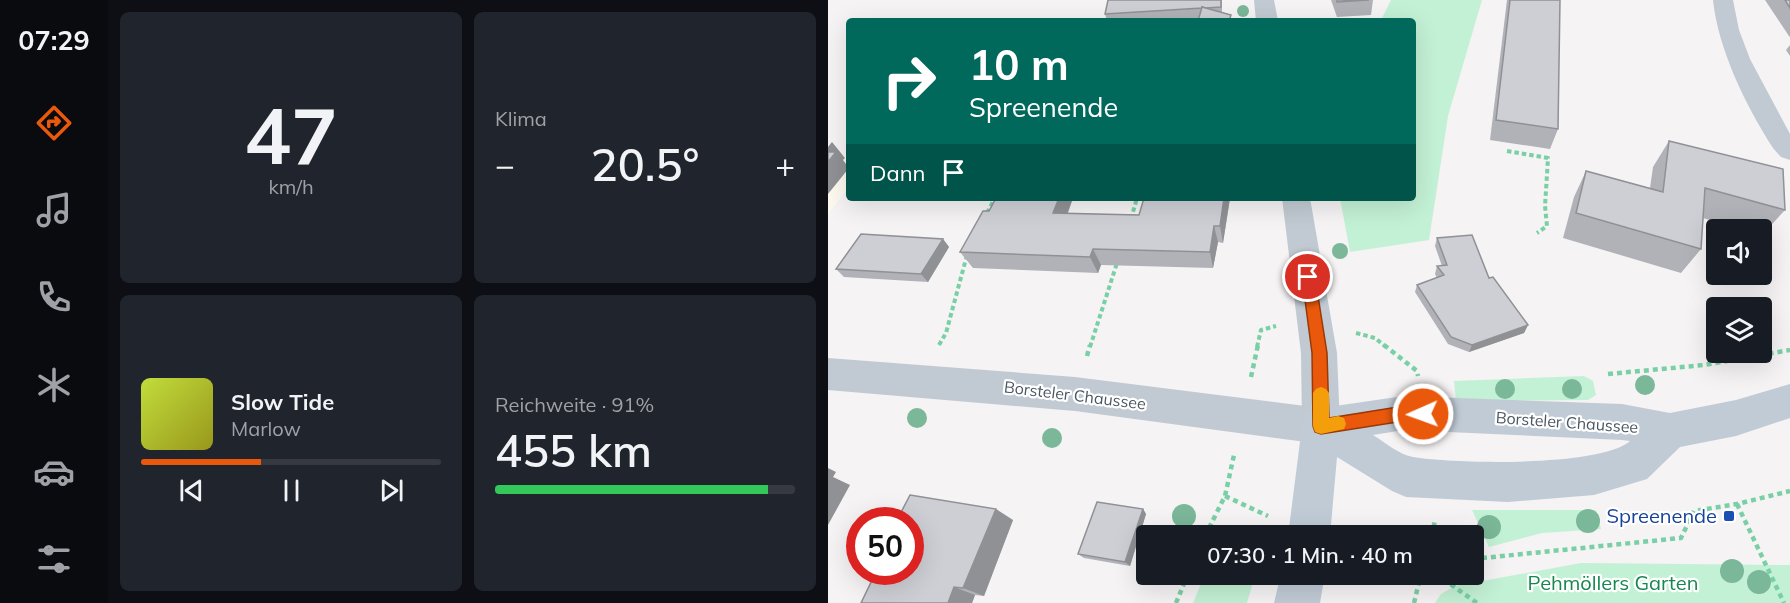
<!DOCTYPE html>
<html lang="de">
<head>
<meta charset="utf-8">
<style>
	:root { --surface:#171b24; --page:#20242c; --text:#f1f3f6; --muted:#9ea1a6; --line:#363941; --accent:#ea580c }
	body { margin:0; font-family:Mulish,sans-serif; background:var(--page); color:var(--text); height:100vh; display:flex; flex-direction:column; font-size:22px; white-space:nowrap }
	* { box-sizing:border-box; margin:0 }
	p { font-size:20px; color:var(--muted) }
	.icon { flex:none; width:33px; height:33px; fill:none; stroke:currentColor; stroke-width:2; stroke-linecap:round; stroke-linejoin:round }
	.map { position:relative; flex:1; overflow:hidden }
	.panel { display:flex; flex-direction:column; gap:12px; padding:12px; background:#0d0f14; width:720px }
	.panel>* { flex:none }
	.top-card { position:absolute; left:18px; top:18px; width:570px; height:183px; border-radius:6px; box-shadow:0 6px 24px #0002; background:#00695c; color:#fff; overflow:hidden }
	.fabs { position:absolute; left:878px; top:219px; display:grid; gap:12px }
	.fabs a { display:grid; place-items:center; width:66px; height:66px; border-radius:6px; background:var(--surface); box-shadow:0 6px 24px #0002; font-size:30px }
	.speed { position:absolute; left:18px; top:507px; display:flex; gap:12px; font-size:30px; font-weight:700; text-align:center }
	.speed>* { display:grid; place-content:center; width:78px; height:78px; border-radius:50%; background:var(--surface); box-shadow:0 6px 24px #0002; line-height:1 }
	.speed .limit { border:9px solid #d22; background:#fff; color:#111 }
	.pin { position:absolute; display:grid; place-items:center; width:51px; height:51px; color:#fff; margin:-26px; border:3px solid #fff; border-radius:50%; box-shadow:0 2px 6px #0007 }
	.me { position:absolute; width:66px; margin:-33px; rotate:268deg; stroke-linejoin:round; filter:drop-shadow(0 0 4px #0008) }
	.turn { display:flex; align-items:center; gap:21px; height:126px; padding:0 24px; font-size:27px }
	.turn .icon { width:78px; height:78px; stroke-width:2.5 }
	.turn b { display:block; font-size:42px; line-height:51px }
	.then { display:flex; align-items:center; height:57px; padding:0 24px; background:#0003; gap:12px; font-size:22px }
	.big { font-size:45px; font-weight:600; line-height:1.1 }
	.panel .widget { flex:1; display:flex; flex-direction:column; justify-content:center; gap:9px; min-width:0; padding:0 21px; border-radius:9px; background:var(--page) }
	.panel .dial { align-items:center; gap:0 }
	.dial b { font-size:78px; line-height:1 }
	.song { display:flex; align-items:center; gap:18px }
	.cover { width:72px; height:72px; border-radius:9px; background:linear-gradient(135deg,hsl(70 70% 55%),hsl(60 70% 35%)) }
	.played { height:6px; border-radius:3px; background:linear-gradient(90deg,var(--accent) 40%,var(--line) 40%) }
	.keys { display:flex; justify-content:space-around; direction:ltr }
	.heat { display:flex; justify-content:space-between; align-items:center; font-size:33px; direction:ltr }
	.charge { height:9px; border-radius:4px; background:linear-gradient(90deg,#34c759 91%,var(--line) 0) }
	.panel .tiles { flex:1; display:grid; gap:12px; grid-template-columns:repeat(2,1fr) }
	.trip { position:absolute; left:308px; top:525px; width:348px; height:60px; border-radius:6px; background:var(--surface); box-shadow:0 6px 24px #0002; font-weight:600; line-height:60px; text-align:center }
	main { display:flex; flex:1; min-height:0 }
	.menu { display:flex; flex-direction:column; width:108px; justify-content:space-around; align-items:center; background:#090b0e; color:var(--muted) }
	.menu .icon { width:42px; height:42px }
	.menu .current { color:var(--accent) }
	.menu b { font-size:27px; color:var(--text) }
	.map>svg:first-child { display:block }
	.commercial { fill:#fdf9ef }
	.green { fill:#c3f1d5 }
	.lines { fill:none; stroke-linecap:round; stroke-linejoin:round }
	.path-far1 { stroke:#7ad0a6; stroke-width:4; stroke-dasharray:4.5 3; stroke-linecap:butt }
	.path { stroke:#7ad0a6; stroke-width:4.5; stroke-dasharray:5 4; stroke-linecap:butt }
	.minor { fill:#c1cad2; fill-rule:evenodd }
	.tertiary { fill:#c1cad2; fill-rule:evenodd }
	.secondary { fill:#c1cbd6; fill-rule:evenodd }
	.tree { fill:#7bb799 }
	.wall { fill:#b0b2b7 }
	.shaded-wall { fill:#909195 }
	.building { fill:#cdcfd5; stroke:#909195; stroke-width:1.5 }
	.route { fill:#ea580c; stroke:#983908; stroke-width:1.5 }
	.slow { fill:#f59e0b }
	.transit-dot { fill:#1a4fb4; stroke:#fff; stroke-width:2 }
	.labels { text-anchor:middle; stroke-width:4.5; stroke-linejoin:round; paint-order:stroke }
	.street-label { font-size:16px; fill:#4a5661; stroke:#fff }
	.near-transit-label { font-size:20px; fill:#164399; stroke:#fff; text-anchor:end }
	.near-park-label { font-size:20px; fill:#17864f; stroke:#fff }
</style>
</head>
<body>
<main>
<nav class="menu">
<b>07:29</b>
<svg class="icon current" aria-label="directions" viewBox="0 0 24 24"><path d="M12 3l9 9-9 9-9-9zM9 14v-3h6M13 9l2 2-2 2"/></svg>
<svg class="icon" aria-label="music" viewBox="0 0 24 24"><path d="M9 18V5l10-2v13"/><circle cx="6" cy="18" r="3"/><circle cx="16" cy="16" r="3"/></svg>
<svg class="icon" aria-label="phone" viewBox="0 0 24 24"><path d="M5 4h4l2 5-3 2q2 4 5 5l2-3 5 2v4C11 20 4 13 5 4z"/></svg>
<svg class="icon" aria-label="climate" viewBox="0 0 24 24"><path d="M12 3v18M4 7l16 10M4 17L20 7"/></svg>
<svg class="icon" aria-label="car" viewBox="0 0 24 24"><path d="M5 17H2v-5l4-1 3-4h7l3 4 3 1v5h-3M9 17h6M6 11h13"/><circle cx="7" cy="17" r="2"/><circle cx="17" cy="17" r="2"/></svg>
<svg class="icon" aria-label="filters" viewBox="0 0 24 24"><path d="M4 7h16M4 17h16"/><circle cx="9" cy="7" r="2"/><circle cx="15" cy="17" r="2"/></svg>
</nav>
<section class="panel">
<div class="tiles">
<div class="widget dial"><b>47</b><p>km/h</p></div>
<div class="widget"><p>Klima</p>
<div class="heat"><a>−</a><b class="big">20.5°</b><a>+</a></div>
</div>
<div class="widget">
<div class="song"><i class="cover"></i><div><b>Slow Tide</b><p>Marlow</p></div></div>
<div class="played"></div>
<div class="keys"><svg class="icon" aria-label="previous" viewBox="0 0 24 24"><path d="M18 5L8 12l10 7zM5 5v14"/></svg><svg class="icon" aria-label="pause" viewBox="0 0 24 24"><path d="M8 5v14M16 5v14"/></svg><svg class="icon" aria-label="next" viewBox="0 0 24 24"><path d="M6 5l10 7-10 7zM19 5v14"/></svg></div>
</div>
<div class="widget"><p>Reichweite · 91%</p><b class="big">455 km</b><div class="charge"></div></div>
</div>
</section>
<div class="map">
<svg width="962" height="603" viewBox="0 0 962 603">
	<rect width="100%" height="100%" fill="#f5f3f3"/>
	<polygon class="commercial" points="0,154 21,155 21,187 0,214"/>
	<g class="green">
		<polygon points="563,0 654,0 620,116 601,240 522,252 512,198 585,198 585,21 545,21 554,18"/>
		<polygon points="756,376 765,381 768,395 760,400 628,401 626,381"/>
		<polygon points="644,510 768,510 773,529 714,533 661,547"/>
		<polygon points="753,563 962,565 962,603 607,603 613,594 627,586"/>
		<polygon points="377,574 427,575 419,603 365,603"/>
	</g>
	<g class="lines">
		<g class="path-far1">
			<polyline points="679,151 720,158 717,206 719,226 709,233"/>
			<polyline points="159,213 167,198"/>
			<polyline points="303,219 309,198"/>
			<polyline points="528,333 547,338 558,347"/>
			<polyline points="111,345 118,333 139,255"/>
			<polyline points="262,347 289,263"/>
			<polyline points="429,347 433,330 448,326"/>
		</g>
		<g class="path">
			<polyline points="556,345 589,371 590,376"/>
			<polyline points="259,356 262,345"/>
			<polyline points="780,374 876,365 962,350"/>
			<polyline points="423,377 430,345"/>
			<polyline points="397,496 440,516"/>
			<polyline points="909,504 956,603"/>
			<polyline points="377,536 397,496 406,455"/>
			<polyline points="603,536 607,521"/>
			<polyline points="645,559 853,538 866,511 909,504 962,491"/>
			<polyline points="608,574 649,603"/>
			<polyline points="348,603 360,574"/>
			<polyline points="586,603 593,574"/>
		</g>
		<g class="minor">
			<path d="M885,0H905L911,30L922,59L962,134V160L953,157L945,148C918,106 890,49 885,0Z"/>
			<polygon points="0,358 247,377 493,408 507,413 512,426 507,439 493,444 247,411 0,390"/>
		</g>
		<g class="tertiary">
			<polygon points="426,0 446,0 450,21 428,21"/>
			<polygon points="454,198 482,198 509,353 512,426 507,439 493,444 479,439 474,426 473,353"/>
		</g>
		<g class="secondary">
			<path d="M962,384V418L908,436L852,447L819,479L766,495L680,502L578,497L564,491L509,457L502,536H460L474,426L479,413L493,408L576,396L794,404L842,413L908,400ZM576,430L794,440L802,441C773,467 626,464 585,457C572,455 556,442 545,435Z"/>
			<polygon points="453,574 497,574 492,603 446,603"/>
		</g>
	</g>
	<g class="tree">
		<circle cx="415" cy="11" r="6"/>
		<circle cx="512" cy="251" r="8"/>
		<circle cx="817" cy="385" r="10"/>
		<circle cx="677" cy="389" r="10"/>
		<circle cx="744" cy="389" r="10"/>
		<circle cx="89" cy="418" r="10"/>
		<circle cx="224" cy="438" r="10"/>
		<circle cx="356" cy="516" r="12"/>
		<circle cx="760" cy="521" r="12"/>
		<circle cx="661" cy="527" r="12"/>
		<circle cx="904" cy="571" r="12"/>
		<circle cx="931" cy="582" r="12"/>
	</g>
	<g class="wall">
		<polygon points="280,0 394,0 394,13 403,21 279,21 277,14"/>
		<polygon points="503,0 545,0 543,15 509,17"/>
		<polygon points="679,0 732,0 730,129 722,149 662,140"/>
		<polygon points="937,0 962,0 962,37 961,36"/>
		<polygon points="962,45 962,56 958,50"/>
		<polygon points="841,141 957,210 934,235 933,234 933,230 915,230 875,218 873,249 853,273 735,238 746,197 758,171 822,188 825,167"/>
		<polygon points="168,198 245,198 240,213 311,215 402,198 395,243 390,242 385,268 273,265 270,273 145,268 132,252 161,211"/>
		<polygon points="609,238 661,278 700,325 696,333 641,352 620,344 587,292 589,285 609,278 607,274 609,266 614,266 607,246"/>
		<polygon points="115,239 121,247 100,282 16,277 8,269"/>
		<polygon points="315,509 318,514 302,566 256,558 250,554"/>
		<polygon points="185,520 156,596 147,595 144,603 33,603 46,577 41,575"/>
	</g>
	<g class="shaded-wall">
		<polygon points="4,142 17,158 15,160 21,168 0,194 0,147"/>
		<polygon points="231,198 245,198 233,230 225,213"/>
		<polygon points="396,198 402,198 395,243 392,226"/>
		<polygon points="386,226 390,242 385,268 382,252"/>
		<polygon points="115,239 121,247 100,282 93,274"/>
		<polygon points="265,249 273,265 270,273 262,257"/>
		<polygon points="700,325 696,333 641,352 644,345"/>
		<polygon points="0,468 8,472 5,477 22,485 0,525"/>
		<polygon points="168,509 185,520 156,596 135,588"/>
		<polygon points="315,509 318,514 302,566 297,562"/>
		<polygon points="126,587 147,595 144,603 120,603"/>
	</g>
	<g class="building">
		<polygon points="280,0 393,0 393,7 378,8 374,7 374,8 277,14"/>
		<polygon points="509,0 541,0 509,2"/>
		<polygon points="682,0 732,0 730,129 668,120"/>
		<polygon points="957,0 962,0 962,8"/>
		<polygon points="374,7 403,15 401,21 370,21"/>
		<polygon points="841,141 955,169 957,210 877,188 873,249 748,213 758,171 835,192"/>
		<polygon points="0,152 8,152 0,162"/>
		<polygon points="168,198 231,198 225,213 311,215 316,198 396,198 392,226 386,226 382,252 265,249 262,257 132,252 155,211 161,211"/>
		<polygon points="33,234 115,239 93,274 8,269"/>
		<polygon points="644,235 661,278 665,277 700,325 644,345 623,337 589,285 616,275 609,266 619,265 609,238"/>
		<polygon points="82,495 168,509 135,588 126,587 120,603 33,603 46,576 41,575 43,572 82,572 82,520 69,520"/>
		<polygon points="269,502 315,509 297,562 250,554"/>
	</g>
	<polygon class="route" points="480,272 487,277 499,353 501,418 576,406 600,409 603,414 600,419 595,421 576,421 493,434 487,432 485,426 484,353 474,277"/>
	<polygon class="slow" points="493,387 498,389 501,393 501,418 510,416 516,418 518,424 516,429 493,434 487,432 485,426 485,393 488,389"/>
	<rect class="transit-dot" x="895" y="510" width="12" height="12" rx="3"/>
	<g class="labels">
		<g class="street-label">
			<text transform="translate(247 395) rotate(7)" y="6">Borsteler Chaussee</text>
			<text transform="translate(739 422) rotate(4)" y="6">Borsteler Chaussee</text>
		</g>
		<g class="near-transit-label">
			<text x="889" y="523">Spreenende</text>
		</g>
		<g class="near-park-label">
			<text x="785" y="590">Pehmöllers Garten</text>
		</g>
	</g>
</svg>
<div class="fabs">
<a><svg class="icon" aria-label="sound" viewBox="0 0 24 24"><path d="M4 9h4l5-4v14l-5-4H4zM17 9q2 3 0 6"/></svg></a>
<a><svg class="icon" aria-label="layers" viewBox="0 0 24 24"><path d="M12 4l9 5-9 5-9-5zM3 14l9 5 9-5"/></svg></a>
</div>
<div class="speed"><div class="limit">50</div></div>
<div class="pin" style="left:480px;top:277px;background:#d93025"><svg class="icon" aria-label="arrive" viewBox="0 0 24 24"><path d="M6 21V4h12l-3 4 3 4H6"/></svg></div>
<svg class="me" style="left:595px;top:414px" viewBox="-20 -20 40 40"><circle r="17" fill="#ea580c" stroke="#fff" stroke-width="3"/><path d="M0-11L8 9 0 5-8 9z" fill="#fff"/></svg>
<div class="trip">07:30 · 1 Min. · 40 m</div>
<div class="top-card">
<div class="turn"><svg class="icon" aria-label="right" viewBox="0 0 24 24"><path d="M7 20v-9h11M14 6l5 5-5 5"/></svg><div><b>10 m</b>Spreenende</div></div>
<div class="then">Dann<svg class="icon" aria-label="arrive" viewBox="0 0 24 24"><path d="M6 21V4h12l-3 4 3 4H6"/></svg></div>
</div>
</div>
</main>
</body>
</html>
